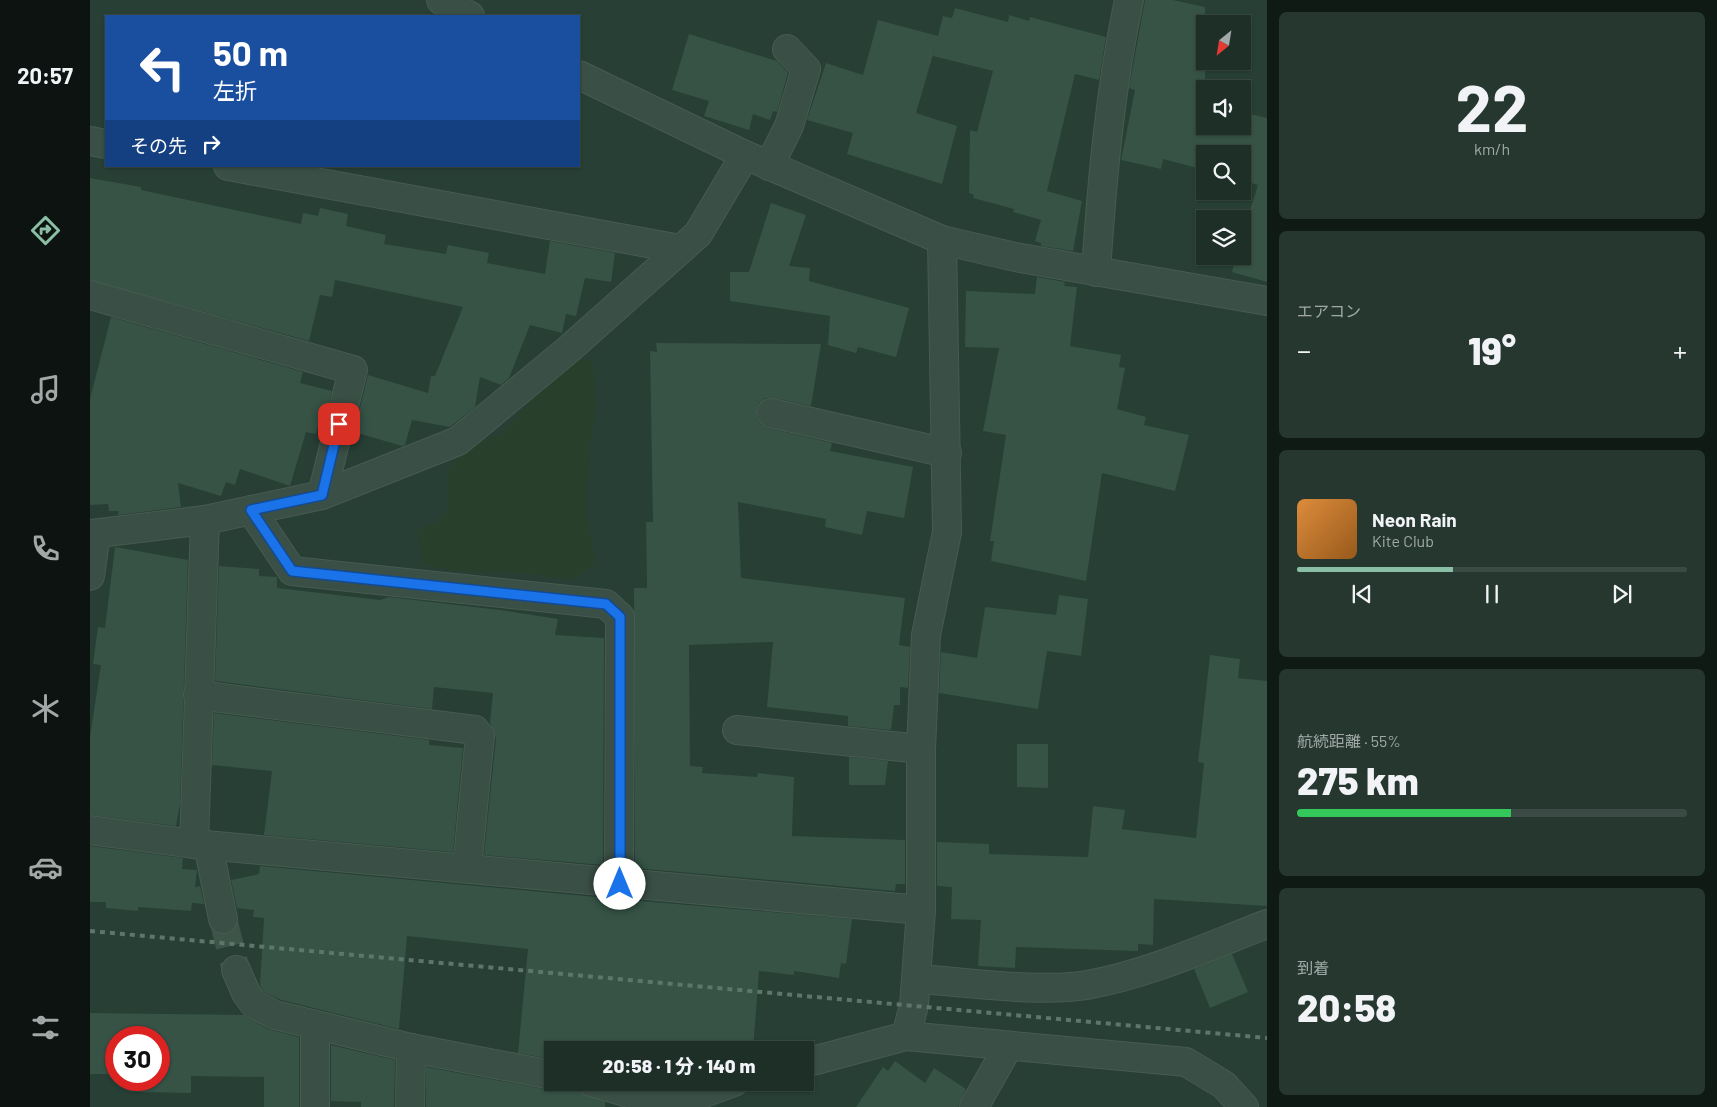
<!DOCTYPE html>
<html lang="ja">
<head>
<meta charset="utf-8">
<style>
	:root { --surface:#1d2f27; --page:#25372f; --text:#f1f3f6; --muted:#a0a9a7; --line:#3b4a44; --accent:#8abfa5 }
	body { margin:0; font-family:Barlow,"Noto Sans JP",sans-serif; background:var(--page); color:var(--text); height:100vh; display:flex; flex-direction:column; font-size:19px; white-space:nowrap }
	* { box-sizing:border-box; margin:0 }
	p { font-size:16px; color:var(--muted) }
	.icon { flex:none; width:28px; height:28px; fill:none; stroke:currentColor; stroke-width:2; stroke-linecap:round; stroke-linejoin:round }
	.map { position:relative; flex:1; overflow:hidden }
	.side { display:flex; flex-direction:column; gap:12px; padding:12px; background:#101a15; width:450px }
	.side>* { flex:none }
	.banner { position:absolute; left:15px; top:15px; width:475px; height:152px; border-radius:0px; box-shadow:0 1px 4px #0004,0 0 0 1px var(--line); background:#1a4fa0; color:#fff; overflow:hidden }
	.needle { width:32px; rotate:210deg }
	.fabs { position:absolute; left:1106px; top:15px; display:grid; gap:10px }
	.fabs a { display:grid; place-items:center; width:55px; height:55px; border-radius:0px; background:var(--surface); box-shadow:0 1px 4px #0004,0 0 0 1px var(--line); font-size:25px }
	.speed { position:absolute; left:15px; top:1026px; display:flex; gap:10px; font-size:25px; font-weight:700; text-align:center }
	.speed>* { display:grid; place-content:center; width:65px; height:65px; border-radius:50%; background:var(--surface); box-shadow:0 1px 4px #0004,0 0 0 1px var(--line); line-height:1 }
	.speed .limit { border:8px solid #d22; background:#fff; color:#111 }
	.pin { position:absolute; display:grid; place-items:center; width:42px; height:42px; color:#fff; margin:-21px; border-radius:10px; box-shadow:0 2px 8px #0006 }
	.me { position:absolute; width:55px; margin:-28px; rotate:0deg; stroke-linejoin:round; filter:drop-shadow(0 0 4px #0008) }
	.turn { display:flex; align-items:center; gap:18px; height:105px; padding:0 25px; font-size:22px }
	.turn .icon { width:65px; height:65px; stroke-width:2.5 }
	.turn b { display:block; font-size:35px; line-height:42px }
	.then { display:flex; align-items:center; height:48px; padding:0 25px; background:#0003; gap:10px; font-size:19px }
	.big { font-size:38px; font-weight:800; line-height:1.1 }
	.side .tile { flex:1; display:flex; flex-direction:column; justify-content:center; gap:8px; min-width:0; padding:0 18px; border-radius:8px; background:var(--page) }
	.side .dial { align-items:center; gap:0 }
	.dial b { font-size:65px; line-height:1 }
	.song { display:flex; align-items:center; gap:15px }
	.cover { width:60px; height:60px; border-radius:8px; background:linear-gradient(135deg,hsl(30 70% 55%),hsl(30 70% 35%)) }
	.played { height:5px; border-radius:2px; background:linear-gradient(90deg,var(--accent) 40%,var(--line) 40%) }
	.keys { display:flex; justify-content:space-around; direction:ltr }
	.heat { display:flex; justify-content:space-between; align-items:center; font-size:28px; direction:ltr }
	.charge { height:8px; border-radius:4px; background:linear-gradient(90deg,#34c759 55%,var(--line) 0) }
	.trip { position:absolute; left:454px; top:1041px; width:270px; height:50px; border-radius:0px; background:var(--surface); box-shadow:0 1px 4px #0004,0 0 0 1px var(--line); font-weight:800; line-height:50px; text-align:center }
	main { display:flex; flex:1; min-height:0 }
	.tab-bar { display:flex; flex-direction:column; width:90px; justify-content:space-around; align-items:center; background:#0c1310; color:var(--muted) }
	.tab-bar .icon { width:35px; height:35px }
	.tab-bar .current { color:var(--accent) }
	.tab-bar b { font-size:22px; color:var(--text) }
	.map>svg:first-child { display:block }
	.green { fill:#28402b }
	.building { fill:#365346 }
	.lines { fill:none; stroke-linecap:round; stroke-linejoin:round }
	.minor-tunnel { stroke:#3d5449; stroke-width:28; stroke-dasharray:28 14; stroke-linecap:butt }
	.minor-casing { stroke:#475b52; stroke-width:30 }
	.minor { stroke:#3a4f46; stroke-width:28 }
	.rail { stroke:#5d766b; stroke-width:4; stroke-dasharray:5 5; stroke-linecap:butt }
	.route-casing { stroke:#114b97; stroke-width:12 }
	.route { stroke:#1a73e8; stroke-width:9 }
</style>
</head>
<body>
<main>
<nav class="tab-bar">
<b>20:57</b>
<svg class="icon current" aria-label="directions" viewBox="0 0 24 24"><path d="M12 3l9 9-9 9-9-9zM9 14v-3h6M13 9l2 2-2 2"/></svg>
<svg class="icon" aria-label="music" viewBox="0 0 24 24"><path d="M9 18V5l10-2v13"/><circle cx="6" cy="18" r="3"/><circle cx="16" cy="16" r="3"/></svg>
<svg class="icon" aria-label="phone" viewBox="0 0 24 24"><path d="M5 4h4l2 5-3 2q2 4 5 5l2-3 5 2v4C11 20 4 13 5 4z"/></svg>
<svg class="icon" aria-label="climate" viewBox="0 0 24 24"><path d="M12 3v18M4 7l16 10M4 17L20 7"/></svg>
<svg class="icon" aria-label="car" viewBox="0 0 24 24"><path d="M5 17H2v-5l4-1 3-4h7l3 4 3 1v5h-3M9 17h6M6 11h13"/><circle cx="7" cy="17" r="2"/><circle cx="17" cy="17" r="2"/></svg>
<svg class="icon" aria-label="filters" viewBox="0 0 24 24"><path d="M4 7h16M4 17h16"/><circle cx="9" cy="7" r="2"/><circle cx="15" cy="17" r="2"/></svg>
</nav>
<div class="map">
<svg width="1177" height="1107" viewBox="0 0 1177 1107">
	<rect width="100%" height="100%" fill="#273f34"/>
	<polygon class="green" points="480,360 502,360 506,404 501,437 496,511 505,562 485,580 430,573 364,571 332,564 327,529 347,522 359,508 357,472 373,450 409,435"/>
	<g class="building">
		<polygon points="1055,0 1083,0 1115,7 1115,126 1152,126 1152,112 1177,118 1177,282 1142,272 1146,256 1152,256 1152,236 1168,185 1152,180 1152,154 1115,154 1115,170 1073,159 1071,169 1031,160 1045,90 1039,88"/>
		<polygon points="865,8 918,22 919,15 939,21 940,17 1016,37 1009,80 985,74 957,191 992,201 983,251 951,246 951,243 945,241 951,220 923,212 924,209 883,198 884,195 879,193 880,130 887,132 903,71 843,56 845,48 826,113 867,126 852,184 757,154 763,133 717,120 736,63 773,75 788,20 848,36 853,16 862,18"/>
		<polygon points="599,34 687,61 698,73 687,112 683,111 680,120 663,114 659,130 614,116 619,101 582,90"/>
		<polygon points="0,178 51,187 51,190 211,224 213,213 228,216 230,208 258,214 256,226 296,235 294,244 356,254 358,245 399,253 397,263 455,274 460,241 525,253 521,282 495,278 486,316 476,314 472,333 440,325 419,378 411,385 390,377 385,407 360,427 322,420 315,445 312,446 264,432 278,375 338,393 341,376 345,376 373,307 245,280 242,297 230,295 219,341 0,280"/>
		<polygon points="681,203 716,215 699,266 720,268 719,281 819,308 806,357 768,347 766,353 738,345 740,316 640,301 640,272 659,272"/>
		<polygon points="947,277 975,282 974,286 987,287 980,346 1031,355 1029,367 1035,368 1027,409 1056,417 1054,425 1099,435 1085,491 1012,473 996,581 901,561 904,541 900,541 916,435 893,431 909,348 875,347 876,291 945,294"/>
		<polygon points="21,317 213,372 210,383 242,391 234,423 229,421 226,434 216,432 200,486 150,469 145,485 136,482 131,496 88,483 91,507 28,515 29,511 19,511 18,504 0,505 0,399"/>
		<polygon points="566,343 731,344 721,406 684,398 676,398 669,403 666,410 666,417 670,424 678,428 742,443 740,451 823,467 814,518 777,511 772,535 735,527 736,519 648,502 651,578 815,598 809,645 820,647 818,688 810,687 810,705 804,705 801,730 758,726 758,716 677,707 683,642 599,645 600,766 613,767 612,773 667,777 668,773 704,777 702,836 815,840 815,884 806,884 805,891 545,868 544,588 557,588 556,522 563,522 560,351 567,352"/>
		<polygon points="25,547 98,560 90,804 86,826 0,815 0,737 11,665 3,664 8,627 15,628"/>
		<polygon points="129,566 169,569 169,576 187,577 187,588 290,600 299,597 410,610 468,619 465,635 514,638 513,865 394,855 406,738 400,723 403,693 344,687 342,709 125,681"/>
		<polygon points="969,595 998,599 991,656 957,651 948,709 849,693 851,652 887,658 895,607 966,615"/>
		<polygon points="1120,655 1150,659 1148,678 1177,681 1177,906 1064,899 1063,945 1048,944 1048,951 926,947 925,968 888,966 891,920 861,919 862,887 847,886 847,842 899,844 899,854 998,857 1003,806 1035,810 1032,829 1106,838 1114,763 1108,762"/>
		<polygon points="124,713 339,740 339,745 373,748 363,852 174,835 182,771 122,765"/>
		<polygon points="927,744 958,744 958,788 927,787"/>
		<polygon points="759,757 798,761 795,785 759,785"/>
		<polygon points="0,846 93,858 92,869 107,870 105,887 110,886 114,904 102,903 101,911 48,907 48,911 16,908 16,902 0,902"/>
		<polygon points="170,866 528,899 762,919 756,964 751,963 749,978 704,971 704,975 669,971 663,1050 462,1050 462,1059 428,1053 438,949 317,936 309,1029 191,1000 174,992 170,985 174,918 163,917 164,910 147,908 141,880 169,874"/>
		<polygon points="1142,954 1158,992 1120,1008 1104,969"/>
		<polygon points="0,1013 153,1015 178,1029 209,1037 209,1107 174,1107 174,1077 101,1076 101,1093 47,1092 47,1080 69,1080 69,1038 26,1038 26,1074 0,1074"/>
		<polygon points="241,1045 305,1060 304,1107 271,1107 271,1102 241,1101"/>
		<polygon points="805,1061 835,1083 844,1068 876,1089 868,1107 766,1107 793,1067 798,1071"/>
		<polygon points="336,1067 459,1090 468,1090 475,1082 486,1082 490,1093 515,1102 515,1107 336,1107"/>
	</g>
	<g class="lines">
		<polyline class="minor-tunnel" points="133,919 146,970"/>
		<g class="minor-casing">
			<g id="minor">
				<polyline points="351,0 380,16"/>
				<polyline points="489,75 655,155 852,240 925,257 1177,301"/>
				<polyline points="0,141 16,144"/>
				<polyline points="138,166 590,249"/>
				<polyline points="679,166 699,126 716,69 697,49"/>
				<path d="M1006,272C1012,180 1020,90 1039,0"/>
				<polyline points="0,295 263,370 232,495"/>
				<polyline points="681,413 857,453"/>
				<polyline points="161,510 202,571 516,604 530,617 529,883"/>
				<polyline points="0,534 115,520 232,495 368,441 479,349 608,234 655,155"/>
				<polyline points="0,576 6,534"/>
				<polyline points="108,695 385,730 390,736 377,868"/>
				<polyline points="647,730 831,749"/>
				<polyline points="0,830 104,844 831,910"/>
				<polyline points="104,844 115,520"/>
				<polyline points="118,845 133,919"/>
				<polyline points="146,970 156,993 164,1004 185,1015 321,1048 462,1075"/>
				<path d="M827,979C878,982 948,993 997,985C1059,974 1119,946 1177,924"/>
				<polyline points="816,1036 1096,1062 1134,1085 1154,1107"/>
				<polyline points="715,1063 816,1036 824,1005 831,910 831,749 836,635 857,532 852,240"/>
				<polyline points="501,1082 580,1105"/>
				<polyline points="225,1107 225,1026"/>
				<polyline points="320,1107 321,1048"/>
				<polyline points="576,1107 644,1082"/>
				<polyline points="884,1107 918,1047"/>
			</g>
		</g>
		<use href="#minor" class="minor"/>
		<polyline class="rail" points="0,931 1177,1038"/>
	</g>
	<g class="lines">
		<g class="route-casing">
			<polyline id="route" points="249,424 232,495 161,510 202,571 516,604 530,617 530,884"/>
		</g>
		<use href="#route" class="route"/>
	</g>
</svg>
<div class="fabs">
<a><svg class="needle" viewBox="-14 -14 28 28"><path d="M0-13l5 13h-10z" fill="#e53935"/><path d="M0 13l5-13h-10z" fill="#a0a9a7"/></svg></a>
<a><svg class="icon" aria-label="sound" viewBox="0 0 24 24"><path d="M4 9h4l5-4v14l-5-4H4zM17 9q2 3 0 6"/></svg></a>
<a><svg class="icon" aria-label="search" viewBox="0 0 24 24"><circle cx="10" cy="10" r="6"/><path d="M15 15l6 6"/></svg></a>
<a><svg class="icon" aria-label="layers" viewBox="0 0 24 24"><path d="M12 4l9 5-9 5-9-5zM3 14l9 5 9-5"/></svg></a>
</div>
<div class="speed"><div class="limit">30</div></div>
<div class="pin" style="left:249px;top:424px;background:#d93025"><svg class="icon" aria-label="arrive" viewBox="0 0 24 24"><path d="M6 21V4h12l-3 4 3 4H6"/></svg></div>
<svg class="me" style="left:530px;top:884px" viewBox="-20 -20 40 40"><circle r="19" fill="#fff"/><path d="M0-13L10 11 0 6-10 11z" fill="#1a73e8"/></svg>
<div class="trip">20:58 · 1 分 · 140 m</div>
<div class="banner">
<div class="turn"><svg class="icon" aria-label="left" viewBox="0 0 24 24"><path d="M17 20v-9H6M10 6l-5 5 5 5"/></svg><div><b>50 m</b>左折</div></div>
<div class="then">その先<svg class="icon" aria-label="right" viewBox="0 0 24 24"><path d="M7 20v-9h11M14 6l5 5-5 5"/></svg></div>
</div>
</div>
<section class="side">
<div class="tile dial"><b>22</b><p>km/h</p></div>
<div class="tile"><p>エアコン</p>
<div class="heat"><a>−</a><b class="big">19°</b><a>+</a></div>
</div>
<div class="tile">
<div class="song"><i class="cover"></i><div><b>Neon Rain</b><p>Kite Club</p></div></div>
<div class="played"></div>
<div class="keys"><svg class="icon" aria-label="previous" viewBox="0 0 24 24"><path d="M18 5L8 12l10 7zM5 5v14"/></svg><svg class="icon" aria-label="pause" viewBox="0 0 24 24"><path d="M8 5v14M16 5v14"/></svg><svg class="icon" aria-label="next" viewBox="0 0 24 24"><path d="M6 5l10 7-10 7zM19 5v14"/></svg></div>
</div>
<div class="tile"><p>航続距離 · 55%</p><b class="big">275 km</b><div class="charge"></div></div>
<div class="tile"><p>到着</p><b class="big">20:58</b></div>
</section>
</main>
</body>
</html>
